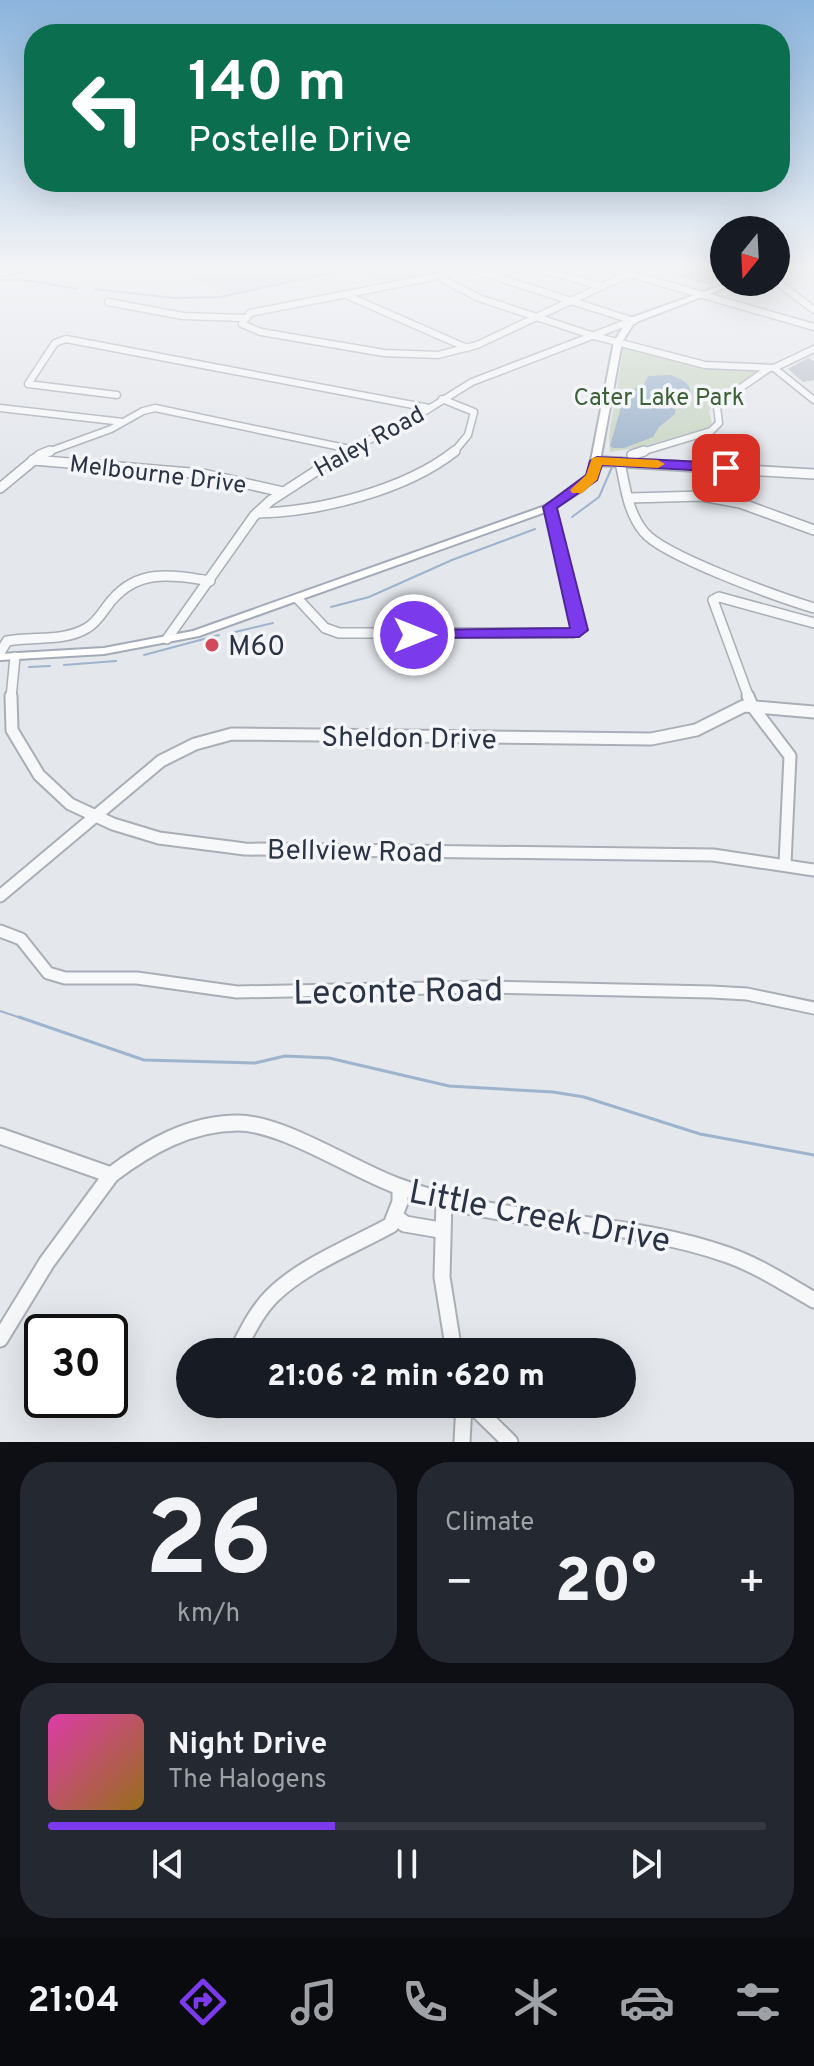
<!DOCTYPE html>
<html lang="en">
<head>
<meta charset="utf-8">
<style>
	:root { --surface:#171b24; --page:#242831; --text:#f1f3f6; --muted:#9ea1a6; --line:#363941; --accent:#7c3aed }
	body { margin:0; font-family:Overpass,sans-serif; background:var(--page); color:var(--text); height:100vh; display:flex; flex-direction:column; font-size:30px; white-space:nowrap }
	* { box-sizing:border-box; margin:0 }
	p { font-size:26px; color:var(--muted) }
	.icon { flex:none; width:44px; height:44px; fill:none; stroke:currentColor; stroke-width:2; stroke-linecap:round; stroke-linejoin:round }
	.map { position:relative; height:1442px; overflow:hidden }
	.details { display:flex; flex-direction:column; gap:20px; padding:20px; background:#0d0f14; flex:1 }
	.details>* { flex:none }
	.hud { position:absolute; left:24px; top:24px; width:766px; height:168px; border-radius:32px; box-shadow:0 8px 32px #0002; background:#0b6e4f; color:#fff; overflow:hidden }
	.needle { width:52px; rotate:198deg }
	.tools { position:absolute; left:710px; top:216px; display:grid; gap:16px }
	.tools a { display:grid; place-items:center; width:80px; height:80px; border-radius:50%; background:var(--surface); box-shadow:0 8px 32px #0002; font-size:40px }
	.speed { position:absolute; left:24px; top:1314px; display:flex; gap:16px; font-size:40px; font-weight:700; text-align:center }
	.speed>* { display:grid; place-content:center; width:104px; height:104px; border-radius:50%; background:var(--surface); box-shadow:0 8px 32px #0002; line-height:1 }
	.speed .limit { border:4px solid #111; border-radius:12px; background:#fff; color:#111 }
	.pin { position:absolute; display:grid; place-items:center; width:68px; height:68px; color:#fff; margin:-34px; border-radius:16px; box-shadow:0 4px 12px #0006 }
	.me { position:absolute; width:88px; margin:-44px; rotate:90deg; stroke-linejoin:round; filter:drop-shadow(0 0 6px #0008) }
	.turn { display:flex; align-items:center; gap:28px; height:168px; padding:0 32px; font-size:36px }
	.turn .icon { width:104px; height:104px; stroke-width:2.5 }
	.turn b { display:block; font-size:56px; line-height:68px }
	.big { font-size:60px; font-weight:800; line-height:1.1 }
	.details .widget { flex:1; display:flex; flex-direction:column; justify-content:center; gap:12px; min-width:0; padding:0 28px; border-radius:32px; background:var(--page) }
	.details .dial { align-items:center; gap:0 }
	.dial b { font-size:104px; line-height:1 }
	.song { display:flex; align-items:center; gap:24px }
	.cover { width:96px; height:96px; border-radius:12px; background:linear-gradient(135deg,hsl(320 70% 55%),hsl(40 70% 35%)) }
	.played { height:8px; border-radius:4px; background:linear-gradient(90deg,var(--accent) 40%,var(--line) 40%) }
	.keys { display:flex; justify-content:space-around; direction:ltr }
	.heat { display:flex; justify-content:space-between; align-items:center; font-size:44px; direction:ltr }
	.details .tiles { flex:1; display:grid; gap:20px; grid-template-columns:1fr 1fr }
	.widget:last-child { grid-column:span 2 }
	.trip { position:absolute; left:176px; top:1338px; width:460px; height:80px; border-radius:40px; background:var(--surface); box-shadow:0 8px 32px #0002; font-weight:800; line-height:80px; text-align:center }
	.tab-bar { display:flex; height:128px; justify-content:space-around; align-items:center; background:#090b0e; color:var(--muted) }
	.tab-bar .icon { width:56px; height:56px }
	.tab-bar .on { color:var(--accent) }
	.tab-bar b { font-size:36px; color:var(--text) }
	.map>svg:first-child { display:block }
	.built { fill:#d2d6de }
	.green { fill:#c9d6c5 }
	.water { fill:#9fb4cc }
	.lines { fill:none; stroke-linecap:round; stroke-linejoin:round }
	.stream-far1 { stroke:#9fb4cc; stroke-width:2 }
	.stream { stroke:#9fb4cc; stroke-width:3 }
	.building { fill:#bbc0ca }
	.minor-far3-casing { stroke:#a9aeb7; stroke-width:9 }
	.minor-far2-casing { stroke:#a9aeb7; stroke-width:12 }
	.minor-far1-casing { stroke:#a9aeb7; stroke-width:15 }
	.minor-casing { stroke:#a9aeb7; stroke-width:19 }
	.major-casing { stroke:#a3abb8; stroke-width:4 }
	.minor-far3 { stroke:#f7f8fa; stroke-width:6 }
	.minor-far2 { stroke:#f7f8fa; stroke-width:9 }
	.minor-far1 { stroke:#f7f8fa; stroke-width:11 }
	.minor { stroke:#f7f8fa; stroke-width:15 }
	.major { fill:#fff; fill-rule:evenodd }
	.route { fill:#7c3aed; stroke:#51269a; stroke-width:2 }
	.slow { fill:#f59e0b }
	.poi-dot { fill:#d1495b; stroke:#f4f6f9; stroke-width:3 }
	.labels { text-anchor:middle; stroke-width:7; stroke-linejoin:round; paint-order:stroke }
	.far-park-label { font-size:24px; fill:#3f6138; stroke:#f4f6f9 }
	.far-street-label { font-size:24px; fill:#2b3445; stroke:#f4f6f9 }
	.poi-label { font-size:28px; fill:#2b3445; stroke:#f4f6f9; text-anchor:start }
	.street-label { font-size:28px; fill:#2b3445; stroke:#f4f6f9 }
	.near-street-label { font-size:34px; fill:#2b3445; stroke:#f4f6f9 }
</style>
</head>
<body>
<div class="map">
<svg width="814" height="1442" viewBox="0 0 814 1442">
	<rect width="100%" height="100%" fill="#e4e7ec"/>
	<polygon class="built" points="204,267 448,267 435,274 383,285 356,270 234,292 185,278"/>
	<polygon class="green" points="624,345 720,368 762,372 715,399 709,412 712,423 708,428 636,448 610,452 609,435"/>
	<path class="water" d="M670,375C680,379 690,381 691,394L676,400L675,414L659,427L653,437L624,448H613L610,446L625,393L644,384L648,376Z"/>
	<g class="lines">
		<g class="stream-far1">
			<polyline points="0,280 33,281 77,289"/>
			<polyline points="95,289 174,298 220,297 354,268"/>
			<polyline points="572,517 599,497 612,467"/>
			<polyline points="331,607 369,597 452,560 535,529"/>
			<polyline points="235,632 273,623"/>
			<polyline points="144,655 219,635"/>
			<polyline points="64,665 116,661"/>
			<polyline points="29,667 50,666"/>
			<polyline points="0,1011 24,1019"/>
		</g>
		<polyline class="stream" points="19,1017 144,1060 255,1063 285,1056 329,1058 449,1086 553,1092 584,1097 700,1134 814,1155"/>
	</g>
	<g class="building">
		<polygon points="655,267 713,267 702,272 723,278 710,285 672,275"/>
		<polygon points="808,358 814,361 814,380 803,382 788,369"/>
	</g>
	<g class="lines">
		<g class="minor-far3-casing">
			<g id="minor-far3">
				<polyline points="455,267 443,276 444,280 479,298 594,336 705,365 774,368 814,400"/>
				<polyline points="465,267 634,321"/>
				<polyline points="534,267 600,286"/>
				<polyline points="606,267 814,327"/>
				<polyline points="0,273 29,267"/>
				<polyline points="444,275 250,313 242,324 261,332 384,353 438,355 477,345 643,267"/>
				<polyline points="492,276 512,267"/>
				<polyline points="776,281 814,310"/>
				<polyline points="346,295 467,348"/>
				<polyline points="108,302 183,316 244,318"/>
				<polyline points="774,368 814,349"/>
				<polyline points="117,395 28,384 55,343 66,339 429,408"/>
				<polyline points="442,399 474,412 468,435 453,453"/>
				<polyline points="0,408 123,422"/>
				<polyline points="45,453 111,429 143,411 155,408 350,449"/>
				<polyline points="344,453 427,410 472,382 631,321"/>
				<polyline points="638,453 711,431 719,423 717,407 720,402 768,369"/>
			</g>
		</g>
		<g class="minor-far2-casing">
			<g id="minor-far2">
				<polyline points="632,455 644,451"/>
				<polyline points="33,460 203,474 283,492"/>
				<polyline points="597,461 814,474"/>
				<path d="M620,462C625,486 628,513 644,532C663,556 781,598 814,608"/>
				<polyline points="0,488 40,455 50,451"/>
				<polyline points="630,498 702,496 740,503 814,530"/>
				<path d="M257,513C319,512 406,490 455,451"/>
				<polyline points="298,599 325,628 339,633 573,633 579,630 550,507"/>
				<polyline points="167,639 254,516 270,501 347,451"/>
				<path d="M0,653L7,641C33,636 64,642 87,628C98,622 104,609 112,600C139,568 173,575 210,581"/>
				<polyline points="11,698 15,657"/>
				<polyline points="749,698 713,600 719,597 814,623"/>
			</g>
		</g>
		<g class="minor-far1-casing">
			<g id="minor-far1">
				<polyline points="11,696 12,730 39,775 70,804 113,824 159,838 245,849 713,855 814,870"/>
				<polyline points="748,696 752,706 790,756 785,864"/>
				<polyline points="0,896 161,761 195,744 232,734 651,739 696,730 744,706 814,712"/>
				<polyline points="0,931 21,939 48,973 65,978 137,978 237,992 482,987 712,992 747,994 814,1008"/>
			</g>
		</g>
		<g class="minor-casing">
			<g id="minor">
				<path d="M0,1136L111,1175C148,1147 190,1123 238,1123C282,1123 352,1169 395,1185C502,1226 621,1217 728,1255C759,1266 786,1284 814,1300"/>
				<polyline points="444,1201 442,1277 454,1352"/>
				<polyline points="396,1217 405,1224 440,1230"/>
				<polyline points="0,1339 47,1262 111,1175"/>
				<path d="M238,1349C248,1330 257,1311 272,1296C303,1265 353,1246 391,1225L400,1202V1189"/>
				<polyline points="208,1404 219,1409 231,1404"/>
				<polyline points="471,1404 510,1442"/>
				<polyline points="462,1442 464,1404"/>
			</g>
		</g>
		<g class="major-casing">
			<polygon id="major" points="731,282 740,282 634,323 622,342 597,477 583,490 551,510 199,636 104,654 0,660 0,654 104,648 193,631 545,506 577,486 588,476 614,342 628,319"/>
		</g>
		<use href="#minor-far3" class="minor-far3"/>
		<use href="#minor-far2" class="minor-far2"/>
		<use href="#minor-far1" class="minor-far1"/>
		<use href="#minor" class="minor"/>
		<use href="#major" class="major"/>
	</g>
	<linearGradient id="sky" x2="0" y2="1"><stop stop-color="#8bb4dd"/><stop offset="0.57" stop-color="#f3f4f6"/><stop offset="1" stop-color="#f3f4f6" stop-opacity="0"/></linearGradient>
	<rect width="814" height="469" fill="url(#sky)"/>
	<polygon class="route" points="597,457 726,463 733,468 726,472 602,465 597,480 557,508 588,630 579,637 408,638 406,635 408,631 414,630 570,628 543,507 586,475 590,461"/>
	<polygon class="slow" points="597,457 658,460 665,464 658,468 602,465 597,480 582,493 572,493 570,490 586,475 592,458"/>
	<circle class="poi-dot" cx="212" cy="645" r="8"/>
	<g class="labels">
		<g class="far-park-label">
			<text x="659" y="405">Cater Lake Park</text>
		</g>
		<g class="far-street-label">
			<text transform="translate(369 441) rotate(-29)" y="8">Haley Road</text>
			<text transform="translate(158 474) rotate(7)" y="8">Melbourne Drive</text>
		</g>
		<g class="poi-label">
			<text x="228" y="655">M60</text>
		</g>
		<g class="street-label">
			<text transform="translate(409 737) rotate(1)" y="10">Sheldon Drive</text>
			<text transform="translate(355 850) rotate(1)" y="10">Bellview Road</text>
		</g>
		<g class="near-street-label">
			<text transform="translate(398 990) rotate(-1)" y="12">Leconte Road</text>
			<text transform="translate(540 1215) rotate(11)" y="12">Little Creek Drive</text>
		</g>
	</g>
</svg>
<div class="tools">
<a><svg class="needle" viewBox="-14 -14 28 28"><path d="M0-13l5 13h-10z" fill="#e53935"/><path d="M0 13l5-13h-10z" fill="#9ea1a6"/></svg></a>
</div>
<div class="speed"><div class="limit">30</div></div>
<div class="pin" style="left:726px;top:468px;background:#d93025"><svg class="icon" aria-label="arrive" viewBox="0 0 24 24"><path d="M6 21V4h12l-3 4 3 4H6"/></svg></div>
<svg class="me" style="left:414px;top:635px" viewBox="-20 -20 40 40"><circle r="17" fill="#7c3aed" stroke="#fff" stroke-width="3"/><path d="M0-11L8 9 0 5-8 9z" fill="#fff"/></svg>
<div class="trip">21:06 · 2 min · 620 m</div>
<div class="hud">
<div class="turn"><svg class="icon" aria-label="left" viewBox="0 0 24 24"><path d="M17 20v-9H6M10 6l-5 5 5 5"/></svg><div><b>140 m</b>Postelle Drive</div></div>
</div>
</div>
<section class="details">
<div class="tiles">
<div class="widget dial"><b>26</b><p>km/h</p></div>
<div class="widget"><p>Climate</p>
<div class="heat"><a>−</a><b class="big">20°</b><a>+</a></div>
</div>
<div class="widget">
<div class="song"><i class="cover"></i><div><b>Night Drive</b><p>The Halogens</p></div></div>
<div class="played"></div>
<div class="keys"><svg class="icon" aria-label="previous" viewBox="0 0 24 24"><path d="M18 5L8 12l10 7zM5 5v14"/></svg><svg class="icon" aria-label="pause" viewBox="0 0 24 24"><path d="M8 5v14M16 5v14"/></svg><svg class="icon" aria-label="next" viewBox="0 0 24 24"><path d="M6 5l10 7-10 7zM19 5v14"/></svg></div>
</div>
</div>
</section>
<nav class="tab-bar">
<b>21:04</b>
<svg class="icon on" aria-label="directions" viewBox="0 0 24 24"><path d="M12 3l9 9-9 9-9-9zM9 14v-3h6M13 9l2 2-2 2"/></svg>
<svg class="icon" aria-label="music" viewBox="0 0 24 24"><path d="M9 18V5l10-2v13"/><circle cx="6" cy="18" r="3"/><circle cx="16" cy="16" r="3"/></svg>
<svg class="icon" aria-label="phone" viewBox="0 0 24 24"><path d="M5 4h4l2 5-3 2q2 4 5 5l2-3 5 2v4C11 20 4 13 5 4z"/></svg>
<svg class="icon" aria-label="climate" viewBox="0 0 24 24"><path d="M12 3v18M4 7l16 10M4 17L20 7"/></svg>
<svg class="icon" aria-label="car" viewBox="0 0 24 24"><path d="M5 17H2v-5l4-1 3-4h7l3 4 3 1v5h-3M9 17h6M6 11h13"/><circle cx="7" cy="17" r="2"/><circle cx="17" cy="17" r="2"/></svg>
<svg class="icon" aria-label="filters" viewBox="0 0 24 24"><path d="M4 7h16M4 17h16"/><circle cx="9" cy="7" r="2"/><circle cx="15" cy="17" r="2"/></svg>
</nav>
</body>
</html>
